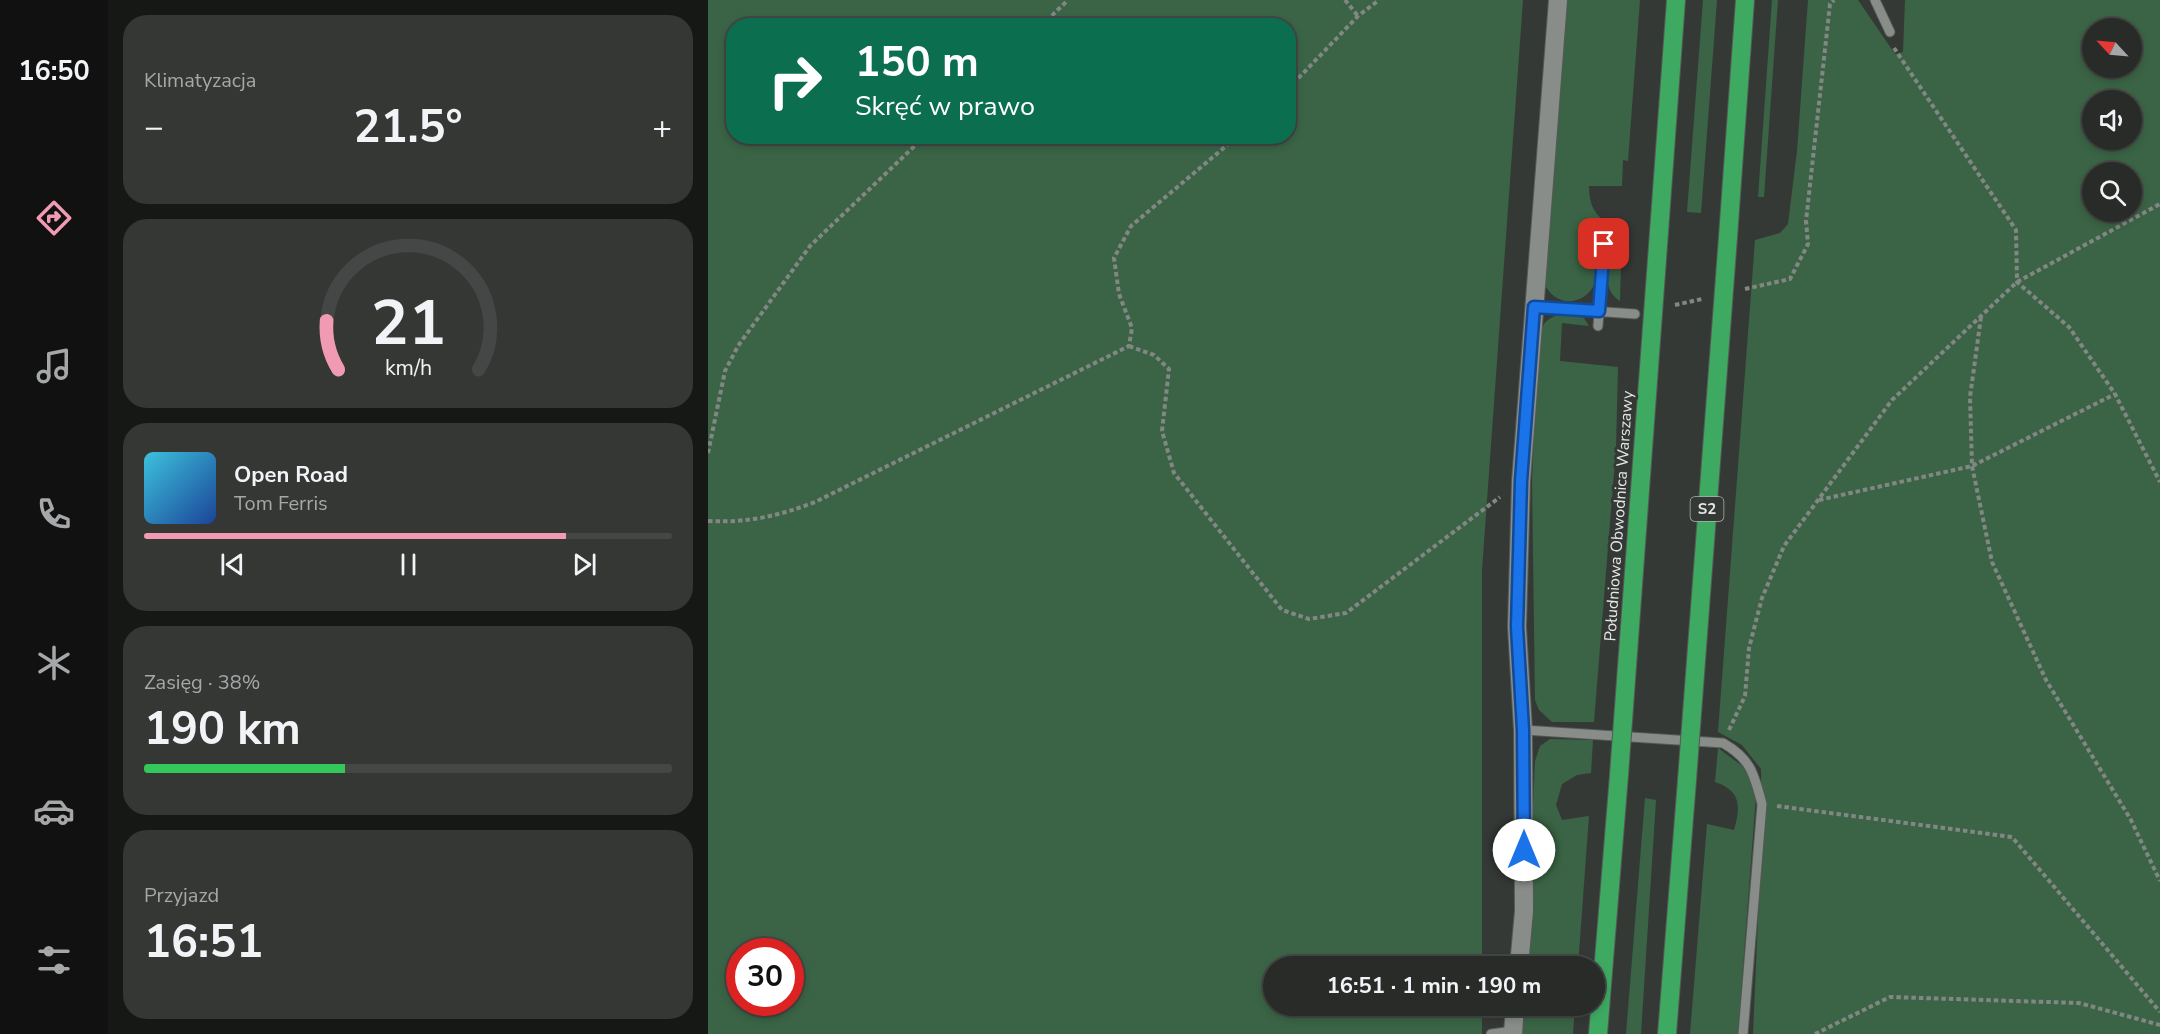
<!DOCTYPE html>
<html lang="pl">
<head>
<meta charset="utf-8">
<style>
	:root { --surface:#282b28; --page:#343734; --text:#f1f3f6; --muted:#a5a7a8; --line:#444745; --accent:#f19ab3 }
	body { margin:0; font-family:"Nunito Sans",sans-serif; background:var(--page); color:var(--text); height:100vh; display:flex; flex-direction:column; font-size:22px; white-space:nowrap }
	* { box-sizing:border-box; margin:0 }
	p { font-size:20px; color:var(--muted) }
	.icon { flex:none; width:33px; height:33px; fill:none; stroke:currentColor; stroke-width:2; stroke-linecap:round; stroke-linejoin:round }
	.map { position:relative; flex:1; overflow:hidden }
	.drawer { display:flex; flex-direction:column; gap:15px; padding:15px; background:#161816; width:600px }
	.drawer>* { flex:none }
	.guide { position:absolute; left:18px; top:18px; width:570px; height:126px; border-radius:24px; box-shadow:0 3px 9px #0003,0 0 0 2px var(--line); background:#0b6e4f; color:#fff; overflow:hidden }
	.needle { width:39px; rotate:296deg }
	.tools { position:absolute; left:1374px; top:18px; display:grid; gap:12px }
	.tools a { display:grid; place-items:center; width:60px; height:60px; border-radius:50%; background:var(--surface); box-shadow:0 3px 9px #0003,0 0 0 2px var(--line); font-size:30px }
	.speed { position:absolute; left:18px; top:938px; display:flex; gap:12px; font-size:30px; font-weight:700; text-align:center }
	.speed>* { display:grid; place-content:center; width:78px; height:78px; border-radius:50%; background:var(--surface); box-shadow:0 3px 9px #0003,0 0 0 2px var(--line); line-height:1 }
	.speed .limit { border:9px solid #d22; background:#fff; color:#111 }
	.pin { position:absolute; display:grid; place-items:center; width:51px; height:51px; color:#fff; margin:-26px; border-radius:12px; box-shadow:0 3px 9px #0006 }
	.me { position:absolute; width:66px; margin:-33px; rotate:0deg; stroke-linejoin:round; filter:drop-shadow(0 0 4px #0008) }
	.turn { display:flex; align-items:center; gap:21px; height:126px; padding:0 30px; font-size:27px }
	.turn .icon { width:78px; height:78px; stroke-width:2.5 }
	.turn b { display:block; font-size:42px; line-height:51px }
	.big { font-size:45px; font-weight:700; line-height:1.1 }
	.drawer .card { flex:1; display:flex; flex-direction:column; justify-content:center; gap:9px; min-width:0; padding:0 21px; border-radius:24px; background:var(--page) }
	.drawer .dial { align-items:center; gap:0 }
	.dial svg { height:156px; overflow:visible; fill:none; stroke:var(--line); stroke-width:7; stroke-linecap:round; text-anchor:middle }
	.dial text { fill:var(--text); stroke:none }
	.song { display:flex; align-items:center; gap:18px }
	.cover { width:72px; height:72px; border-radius:9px; background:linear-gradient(135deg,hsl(190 70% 55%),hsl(220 70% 35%)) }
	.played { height:6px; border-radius:3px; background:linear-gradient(90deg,var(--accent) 80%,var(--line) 80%) }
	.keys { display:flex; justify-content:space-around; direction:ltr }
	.heat { display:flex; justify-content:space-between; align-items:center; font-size:33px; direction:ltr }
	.charge { height:9px; border-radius:4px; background:linear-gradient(90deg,#34c759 38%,var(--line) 0) }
	.trip { position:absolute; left:555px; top:956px; width:342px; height:60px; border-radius:30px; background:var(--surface); box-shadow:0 3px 9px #0003,0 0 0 2px var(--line); font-weight:700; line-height:60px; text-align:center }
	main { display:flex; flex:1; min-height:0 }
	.tabs { display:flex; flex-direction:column; width:108px; justify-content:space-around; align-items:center; background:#101110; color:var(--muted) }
	.tabs .icon { width:42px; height:42px }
	.tabs .current { color:var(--accent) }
	.tabs b { font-size:27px; color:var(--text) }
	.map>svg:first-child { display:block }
	.green { fill:#3a6445; fill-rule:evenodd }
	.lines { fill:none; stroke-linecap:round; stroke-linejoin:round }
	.lane-casing { stroke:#555855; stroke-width:11 }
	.street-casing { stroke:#555855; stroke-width:20 }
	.highway-casing { stroke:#555855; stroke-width:20 }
	.path { stroke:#838784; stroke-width:4; stroke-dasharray:4.5 3; stroke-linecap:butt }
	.lane { stroke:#898d89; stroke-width:9 }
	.street { stroke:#898d89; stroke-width:18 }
	.highway { stroke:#3da961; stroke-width:18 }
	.highway-bridge-casing { stroke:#555855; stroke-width:20; stroke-linecap:butt }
	.highway-bridge { stroke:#3da961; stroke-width:18 }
	.route-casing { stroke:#114b97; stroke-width:15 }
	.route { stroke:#1a73e8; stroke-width:10 }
	.labels { text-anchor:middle; stroke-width:6; stroke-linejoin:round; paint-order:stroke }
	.shield { fill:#353936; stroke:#b1b4b1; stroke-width:1.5 }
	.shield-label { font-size:15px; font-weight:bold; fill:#e6e8e6 }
	.street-label { font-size:16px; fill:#e6e8e6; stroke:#353936 }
</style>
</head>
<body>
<main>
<nav class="tabs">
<b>16:50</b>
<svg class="icon current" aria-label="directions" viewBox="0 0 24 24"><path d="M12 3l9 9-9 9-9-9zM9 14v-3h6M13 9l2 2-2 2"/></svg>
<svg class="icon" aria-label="music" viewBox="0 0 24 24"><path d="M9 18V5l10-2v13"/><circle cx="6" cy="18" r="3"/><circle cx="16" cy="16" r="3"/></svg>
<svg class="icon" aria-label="phone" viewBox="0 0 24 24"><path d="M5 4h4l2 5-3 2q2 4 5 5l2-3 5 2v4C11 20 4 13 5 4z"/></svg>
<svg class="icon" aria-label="climate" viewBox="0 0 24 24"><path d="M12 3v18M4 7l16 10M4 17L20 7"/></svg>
<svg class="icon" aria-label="car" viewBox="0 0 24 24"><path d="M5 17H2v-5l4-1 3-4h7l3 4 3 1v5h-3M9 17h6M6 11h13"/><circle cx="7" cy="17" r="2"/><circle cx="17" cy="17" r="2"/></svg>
<svg class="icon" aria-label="filters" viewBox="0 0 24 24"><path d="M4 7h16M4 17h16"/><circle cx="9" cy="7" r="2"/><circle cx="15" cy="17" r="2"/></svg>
</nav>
<section class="drawer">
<div class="card"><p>Klimatyzacja</p>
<div class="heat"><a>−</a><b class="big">21.5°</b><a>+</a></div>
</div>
<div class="card dial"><svg viewBox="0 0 100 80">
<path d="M14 69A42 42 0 1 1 86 69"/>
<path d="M14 69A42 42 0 0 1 8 44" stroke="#f19ab3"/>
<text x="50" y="56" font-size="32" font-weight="700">21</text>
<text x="50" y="72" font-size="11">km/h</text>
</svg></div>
<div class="card">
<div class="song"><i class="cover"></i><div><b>Open Road</b><p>Tom Ferris</p></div></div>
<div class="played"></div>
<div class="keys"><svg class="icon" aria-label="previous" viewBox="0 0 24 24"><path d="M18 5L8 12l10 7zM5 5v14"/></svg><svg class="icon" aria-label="pause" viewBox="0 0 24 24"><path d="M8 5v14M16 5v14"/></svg><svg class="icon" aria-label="next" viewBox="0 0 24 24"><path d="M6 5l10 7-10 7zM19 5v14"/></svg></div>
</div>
<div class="card"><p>Zasięg · 38%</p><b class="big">190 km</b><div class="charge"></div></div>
<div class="card"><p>Przyjazd</p><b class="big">16:51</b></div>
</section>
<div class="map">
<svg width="1452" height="1034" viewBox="0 0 1452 1034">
	<rect width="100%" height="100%" fill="#353936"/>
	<g class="green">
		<path d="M0,0H815L774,570V966H566V1005H774V1034H0ZM26,26H580V136H26ZM32,951H82V1002H32Z"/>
		<path d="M857,0H932L920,161L915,160L914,186H881C881,211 891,221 914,229L912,301C892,289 901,264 901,245L891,244C890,257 892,276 885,287C872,308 845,305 836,283Z"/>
		<polygon points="995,0 1009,0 993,213 979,212"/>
		<polygon points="1064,0 1070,0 1056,197 1050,197"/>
		<path d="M1100,0H1150L1187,54L1195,52L1197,0H1452V1034H1045L1054,826L1053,769L1034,745L1010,732L1047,240L1072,233L1080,224L1089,151ZM1384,28H1424V68H1384ZM1384,100H1424V140H1384ZM1384,172H1424V212H1384Z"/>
		<path d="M858,313L876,318L881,326L854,323L852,361L910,367L908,448L886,722H844L831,710L827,700L824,481L830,339C834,322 841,316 858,313Z"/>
		<polygon points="842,739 885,740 883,773 869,775 854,784 848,805 854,820 881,816 870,966 818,966 827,761 832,746"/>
		<path d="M1010,748L1041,771L1048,795L1030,1034H982L999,824L1026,830C1033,806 1033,791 1007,782Z"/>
		<polygon points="937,798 948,800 933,1034 918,1034"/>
		<polygon points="815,1005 867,1005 865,1034 813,1034"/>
	</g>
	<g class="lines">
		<g class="lane-casing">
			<g id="lane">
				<polyline points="1167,0 1182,32"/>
				<polyline points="826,307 927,314"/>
				<polyline points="890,326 896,244"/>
				<path d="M815,730L1015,743C1043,759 1046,774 1054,804L1035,1034"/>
				<polyline points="783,1034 805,1031"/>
			</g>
		</g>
		<g class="street-casing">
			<g id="street">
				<polyline points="811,966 816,911 815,730 809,627 813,481 850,0"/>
				<polyline points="805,1034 807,1005"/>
			</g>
		</g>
		<g class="highway-casing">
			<g id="highway">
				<polyline points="951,232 968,0"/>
				<polyline points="1020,237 1037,0"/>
				<polyline points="890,1034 911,775"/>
				<polyline points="959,1034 979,780"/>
			</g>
		</g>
		<g class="path">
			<polyline points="637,0 650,16"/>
			<polyline points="333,26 360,0"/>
			<polyline points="1186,48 1308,230 1309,282 1361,327 1407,394 1452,482"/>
			<polyline points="580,89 650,16 671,0"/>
			<polyline points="1037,289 1082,279 1100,244 1098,221 1122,4 1126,0"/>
			<polyline points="967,305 994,299"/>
			<polyline points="1273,317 1262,397 1264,466 1284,562 1338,680 1423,820 1452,881"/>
			<polyline points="421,346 446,355 461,369 454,431 466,473 574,610 601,619 638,613 792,497"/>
			<polyline points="0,453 17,371 30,346 102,246 217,136"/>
			<polyline points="1111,500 1264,466 1407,394"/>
			<path d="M0,521C39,523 71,516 107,502L421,346L424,328L411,294L406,258L423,226L530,136"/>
			<polyline points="1021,730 1037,696 1041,648 1054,598 1076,546 1184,400 1309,282 1452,204"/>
			<polyline points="1069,806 1304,837 1452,1012"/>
			<polyline points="1107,1034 1182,997 1371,1003 1452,1025"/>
		</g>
		<use href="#lane" class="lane"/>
		<use href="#street" class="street"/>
		<use href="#highway" class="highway"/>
		<g class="highway-bridge-casing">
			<g id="highway-bridge">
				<polyline points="911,775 951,232"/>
				<polyline points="979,780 1020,237"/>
			</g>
		</g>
		<use href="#highway-bridge" class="highway-bridge"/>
	</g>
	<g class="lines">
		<g class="route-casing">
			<polyline id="route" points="816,850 815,730 809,627 813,481 826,307 891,311 896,244"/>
		</g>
		<use href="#route" class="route"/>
	</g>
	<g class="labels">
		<rect class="shield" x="982.5" y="497" width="33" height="24" rx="4.5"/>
		<g class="shield-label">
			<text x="999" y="514">S2</text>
		</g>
		<g class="street-label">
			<text transform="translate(910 516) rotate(-86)" y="6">Południowa Obwodnica Warszawy</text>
		</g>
	</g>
</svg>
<div class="tools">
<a><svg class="needle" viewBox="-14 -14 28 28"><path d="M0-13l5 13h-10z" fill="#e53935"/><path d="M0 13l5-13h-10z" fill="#a5a7a8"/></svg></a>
<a><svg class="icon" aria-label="sound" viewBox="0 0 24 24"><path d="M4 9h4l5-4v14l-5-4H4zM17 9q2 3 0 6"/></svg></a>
<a><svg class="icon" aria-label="search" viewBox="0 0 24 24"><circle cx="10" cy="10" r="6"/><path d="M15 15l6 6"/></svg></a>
</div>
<div class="speed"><div class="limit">30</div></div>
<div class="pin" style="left:896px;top:244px;background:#d93025"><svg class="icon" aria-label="arrive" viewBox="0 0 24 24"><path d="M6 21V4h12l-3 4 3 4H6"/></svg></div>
<svg class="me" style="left:816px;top:850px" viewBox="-20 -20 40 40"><circle r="19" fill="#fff"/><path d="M0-13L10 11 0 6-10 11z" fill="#1a73e8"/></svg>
<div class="trip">16:51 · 1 min · 190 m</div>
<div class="guide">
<div class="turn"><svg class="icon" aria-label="right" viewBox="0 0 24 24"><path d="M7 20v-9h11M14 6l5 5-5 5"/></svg><div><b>150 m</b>Skręć w prawo</div></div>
</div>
</div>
</main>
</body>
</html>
